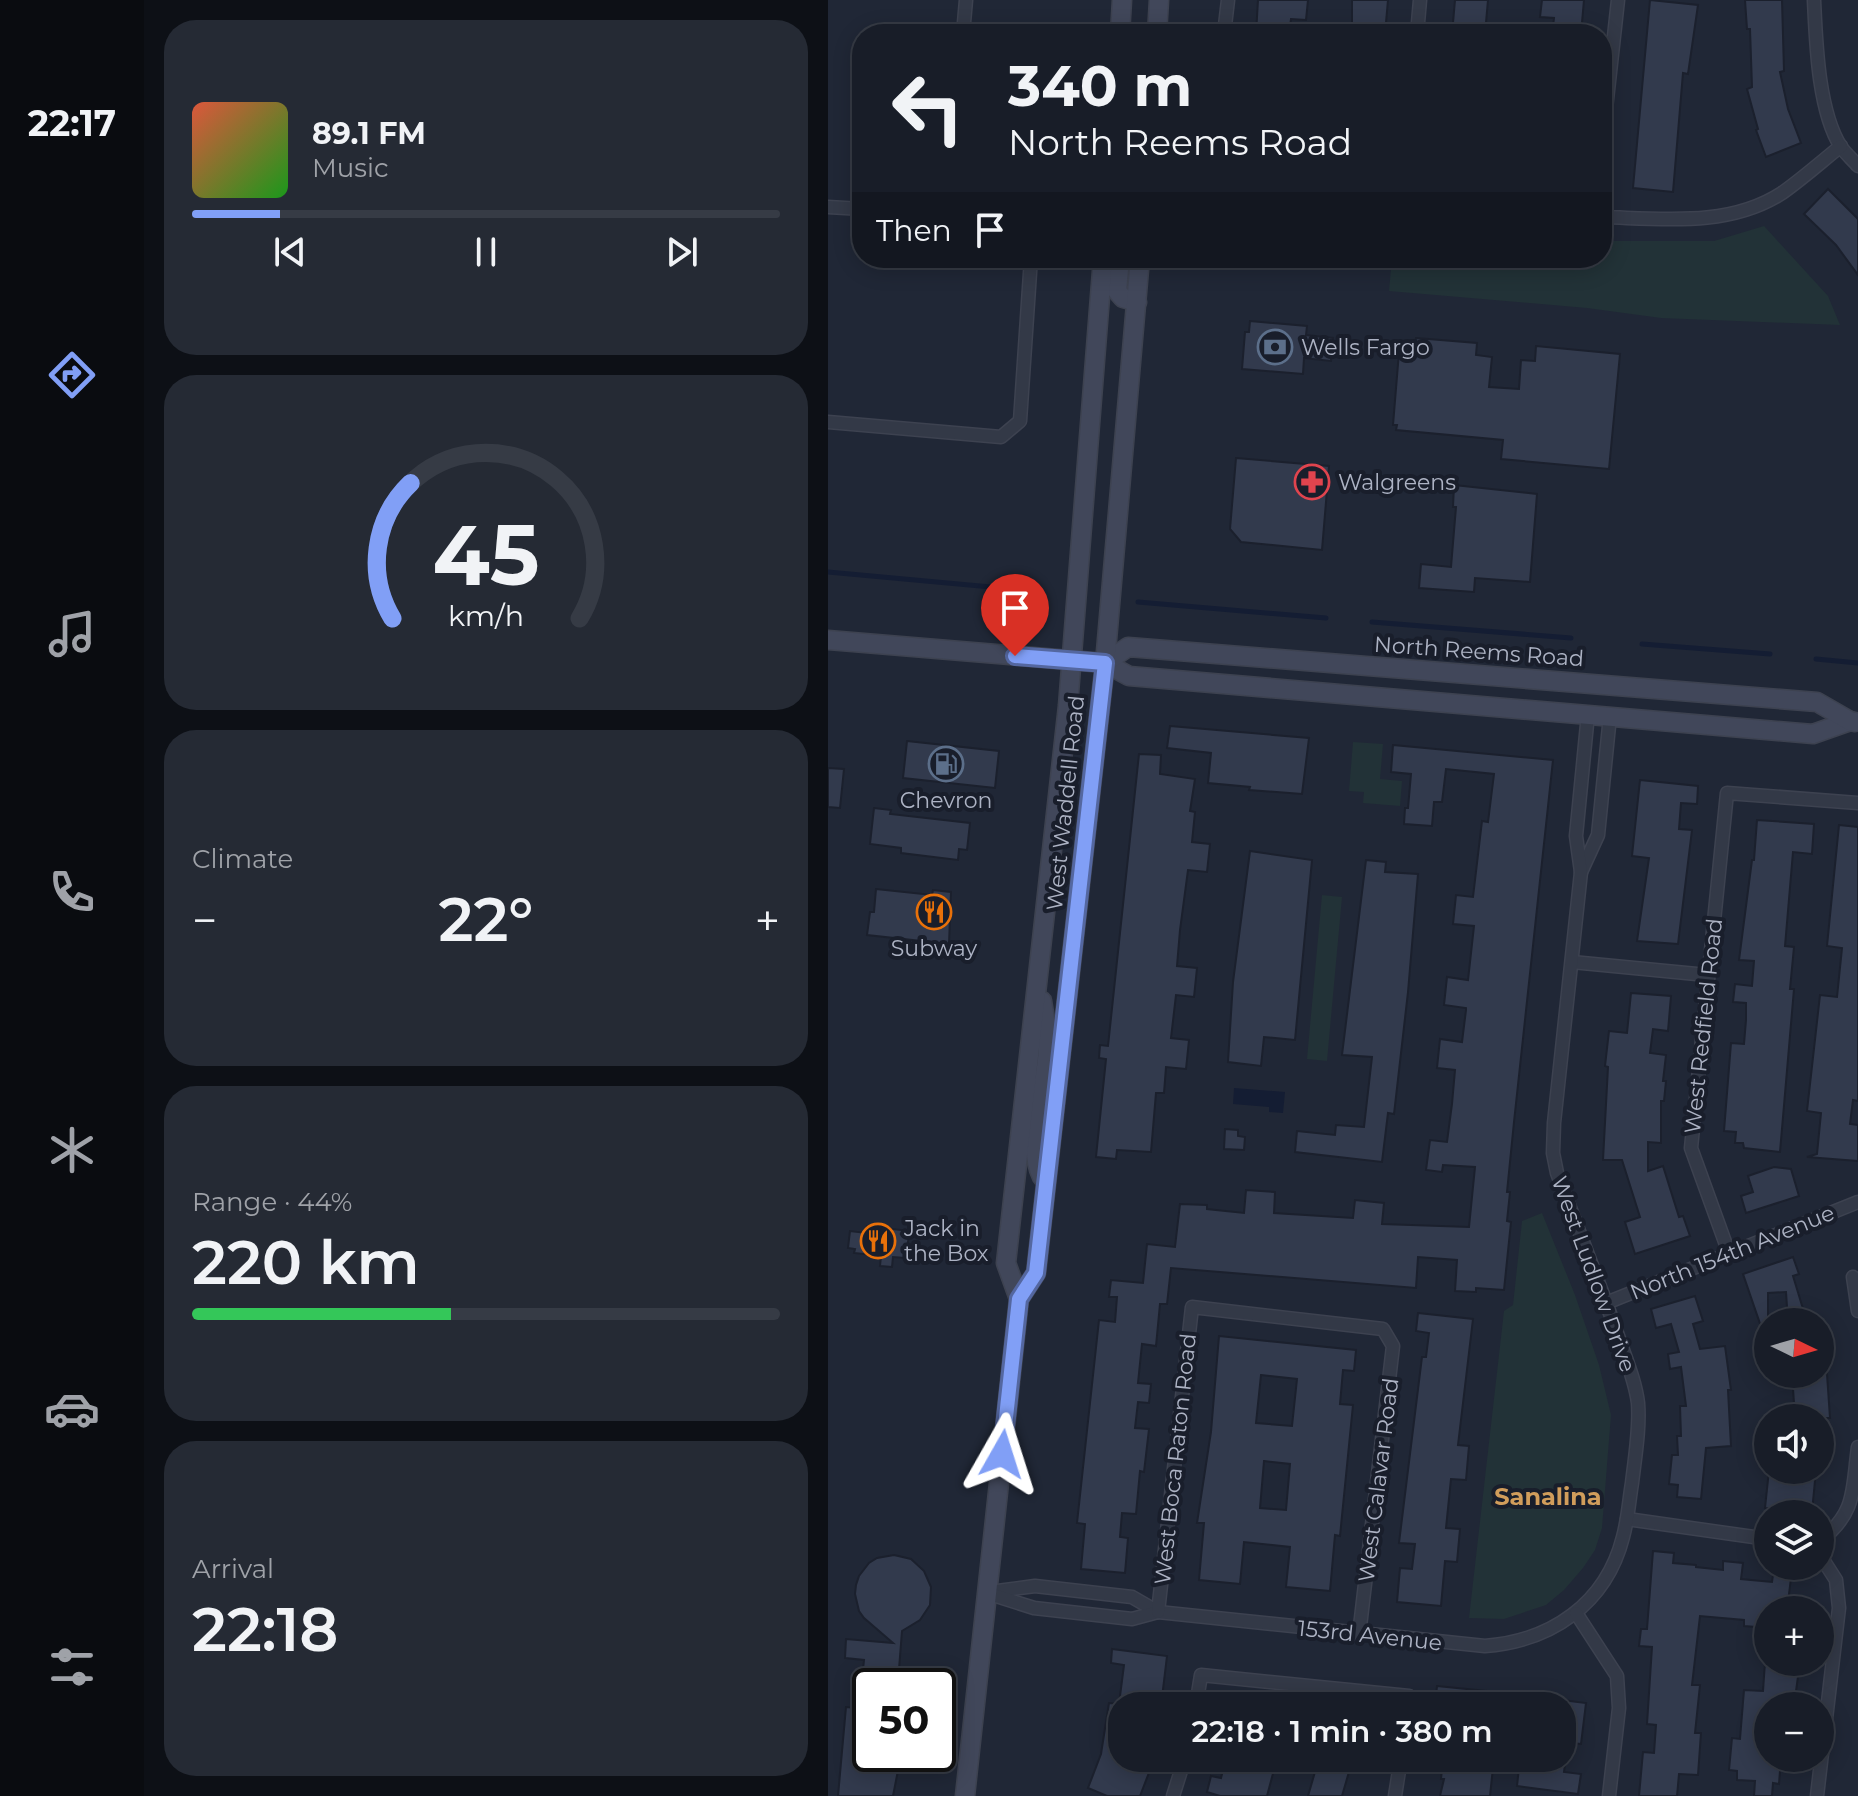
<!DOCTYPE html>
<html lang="en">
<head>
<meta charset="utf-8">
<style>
	:root { --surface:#181d28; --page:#252a34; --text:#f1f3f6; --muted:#9fa2a8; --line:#363b45; --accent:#819ff6 }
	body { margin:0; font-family:Montserrat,sans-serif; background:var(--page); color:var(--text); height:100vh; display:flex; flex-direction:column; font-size:30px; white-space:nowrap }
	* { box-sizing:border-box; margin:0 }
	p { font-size:26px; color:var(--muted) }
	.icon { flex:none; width:44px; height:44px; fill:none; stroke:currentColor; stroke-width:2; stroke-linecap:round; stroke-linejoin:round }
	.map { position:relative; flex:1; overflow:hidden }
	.drawer { display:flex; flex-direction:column; gap:20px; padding:20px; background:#0d1016; width:684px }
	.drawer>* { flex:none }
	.guide { position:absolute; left:24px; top:24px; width:760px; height:244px; border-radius:32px; box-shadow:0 4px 20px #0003,0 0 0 2px var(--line); background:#181d28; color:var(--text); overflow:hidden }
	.needle { width:52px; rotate:95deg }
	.fabs { position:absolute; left:926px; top:1308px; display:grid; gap:16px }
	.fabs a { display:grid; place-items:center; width:80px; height:80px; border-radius:50%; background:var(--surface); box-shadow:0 4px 20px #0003,0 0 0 2px var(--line); font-size:40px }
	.speed { position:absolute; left:24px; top:1668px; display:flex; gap:16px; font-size:40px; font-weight:700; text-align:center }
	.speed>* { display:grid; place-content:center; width:104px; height:104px; border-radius:50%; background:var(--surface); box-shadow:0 4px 20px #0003,0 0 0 2px var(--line); line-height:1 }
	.speed .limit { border:4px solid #111; border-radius:12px; background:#fff; color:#111 }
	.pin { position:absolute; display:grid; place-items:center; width:68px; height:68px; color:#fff; margin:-82px -34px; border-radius:50% 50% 50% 0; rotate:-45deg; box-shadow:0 0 8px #0007 }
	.pin .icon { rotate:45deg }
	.me { position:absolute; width:88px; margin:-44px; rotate:6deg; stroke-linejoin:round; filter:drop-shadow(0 0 6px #0008) }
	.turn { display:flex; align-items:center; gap:28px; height:168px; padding:0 24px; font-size:36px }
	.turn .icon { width:104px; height:104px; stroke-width:2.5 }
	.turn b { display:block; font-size:56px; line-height:68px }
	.then { display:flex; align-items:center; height:76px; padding:0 24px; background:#0003; gap:16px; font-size:30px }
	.big { font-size:60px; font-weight:600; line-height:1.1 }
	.drawer .tile { flex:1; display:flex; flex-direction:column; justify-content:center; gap:12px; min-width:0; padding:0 28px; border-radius:32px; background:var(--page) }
	.drawer .dial { align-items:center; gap:0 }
	.dial svg { height:208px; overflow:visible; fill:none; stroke:var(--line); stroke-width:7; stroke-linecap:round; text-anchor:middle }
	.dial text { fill:var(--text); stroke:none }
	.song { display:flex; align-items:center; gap:24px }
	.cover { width:96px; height:96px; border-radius:12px; background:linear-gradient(135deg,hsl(10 70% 55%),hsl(120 70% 35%)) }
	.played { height:8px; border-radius:4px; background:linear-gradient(90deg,var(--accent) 15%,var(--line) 15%) }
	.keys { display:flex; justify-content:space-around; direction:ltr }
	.heat { display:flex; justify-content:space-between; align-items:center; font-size:44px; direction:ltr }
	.charge { height:12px; border-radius:6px; background:linear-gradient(90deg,#34c759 44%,var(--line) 0) }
	.trip { position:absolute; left:280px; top:1692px; width:468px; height:80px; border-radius:32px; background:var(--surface); box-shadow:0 4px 20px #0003,0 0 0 2px var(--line); font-weight:600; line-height:80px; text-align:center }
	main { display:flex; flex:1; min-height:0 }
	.tab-bar { display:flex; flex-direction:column; width:144px; justify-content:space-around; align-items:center; background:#0a0c10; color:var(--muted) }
	.tab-bar .icon { width:56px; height:56px }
	.tab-bar .current { color:var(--accent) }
	.tab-bar b { font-size:36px; color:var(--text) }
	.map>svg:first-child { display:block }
	.green { fill:#223237 }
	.water { fill:#141d33 }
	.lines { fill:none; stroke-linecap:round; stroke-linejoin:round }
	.stream { stroke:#141d33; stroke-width:5 }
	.building { fill:#323a4d; stroke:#1b202d; stroke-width:2; fill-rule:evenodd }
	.minor-casing { stroke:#3d4250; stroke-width:15 }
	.secondary-casing { stroke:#3d4250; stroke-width:21 }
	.minor { stroke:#333947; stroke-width:12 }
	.secondary { stroke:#41475a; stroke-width:18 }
	.route-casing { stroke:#5467a0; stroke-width:20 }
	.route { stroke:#819ff6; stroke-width:14 }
	.labels { text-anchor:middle; stroke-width:8; stroke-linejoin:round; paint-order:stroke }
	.poi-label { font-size:22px; fill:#adb3c4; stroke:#191e2b; text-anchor:start }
	.street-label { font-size:22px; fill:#adb3c4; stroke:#191e2b }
	.neighbourhood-label { font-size:24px; font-weight:bold; fill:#d19d5b; stroke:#191e2b }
</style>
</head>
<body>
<main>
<nav class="tab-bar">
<b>22:17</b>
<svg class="icon current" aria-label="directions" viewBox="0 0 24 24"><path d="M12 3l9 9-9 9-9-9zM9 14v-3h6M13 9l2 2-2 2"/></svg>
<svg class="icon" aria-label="music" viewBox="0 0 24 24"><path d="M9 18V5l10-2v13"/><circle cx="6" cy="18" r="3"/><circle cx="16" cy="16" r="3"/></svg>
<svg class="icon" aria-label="phone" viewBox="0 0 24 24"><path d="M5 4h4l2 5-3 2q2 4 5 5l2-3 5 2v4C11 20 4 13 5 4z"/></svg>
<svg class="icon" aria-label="climate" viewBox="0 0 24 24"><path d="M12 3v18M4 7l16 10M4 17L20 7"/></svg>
<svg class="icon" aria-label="car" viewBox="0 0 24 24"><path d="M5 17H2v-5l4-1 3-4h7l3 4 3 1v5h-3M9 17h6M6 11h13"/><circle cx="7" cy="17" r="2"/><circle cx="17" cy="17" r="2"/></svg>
<svg class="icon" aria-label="filters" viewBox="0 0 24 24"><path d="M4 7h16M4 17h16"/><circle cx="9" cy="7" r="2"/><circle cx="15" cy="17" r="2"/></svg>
</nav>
<section class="drawer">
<div class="tile">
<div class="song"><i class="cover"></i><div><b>89.1 FM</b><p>Music</p></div></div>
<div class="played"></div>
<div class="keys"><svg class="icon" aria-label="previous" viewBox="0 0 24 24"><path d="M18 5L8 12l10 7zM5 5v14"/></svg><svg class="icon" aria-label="pause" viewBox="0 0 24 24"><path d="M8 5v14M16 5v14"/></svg><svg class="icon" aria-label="next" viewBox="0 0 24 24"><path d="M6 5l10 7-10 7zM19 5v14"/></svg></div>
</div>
<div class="tile dial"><svg viewBox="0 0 100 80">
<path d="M14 69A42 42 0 1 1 86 69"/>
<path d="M14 69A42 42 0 0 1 21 17" stroke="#819ff6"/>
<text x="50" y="56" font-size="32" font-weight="700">45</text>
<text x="50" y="72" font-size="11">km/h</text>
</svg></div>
<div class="tile"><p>Climate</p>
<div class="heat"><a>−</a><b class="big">22°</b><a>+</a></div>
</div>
<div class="tile"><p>Range · 44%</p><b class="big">220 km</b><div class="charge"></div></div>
<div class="tile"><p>Arrival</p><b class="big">22:18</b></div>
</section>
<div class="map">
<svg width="1030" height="1796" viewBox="0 0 1030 1796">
	<rect width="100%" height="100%" fill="#202736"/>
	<g class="green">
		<polygon points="936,226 1000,296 1012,325 833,318 759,308 561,291 564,258 774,258 774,241 886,241"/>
		<polygon points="525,742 555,744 552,779 574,781 572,806 535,803 536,792 521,791"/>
		<polygon points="494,895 514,897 499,1061 479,1059"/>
		<polygon points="714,1213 747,1295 771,1365 783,1415 774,1528 767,1550 755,1568 736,1590 718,1605 676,1619 641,1618 676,1311 685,1305 694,1221"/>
	</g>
	<polygon class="water" points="406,1088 457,1092 455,1113 441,1112 441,1107 405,1104"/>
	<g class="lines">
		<g class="stream">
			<polyline points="0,572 205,591"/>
			<polyline points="310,602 498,618"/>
			<polyline points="544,622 743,638"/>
			<polyline points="814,644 942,654"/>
			<polyline points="988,659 1030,663"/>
		</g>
	</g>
	<g class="building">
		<polygon points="430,0 480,0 478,20 463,19 461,34 428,34"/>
		<polygon points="524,0 560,0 557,34 524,34"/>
		<polygon points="627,0 660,0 657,34 624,34"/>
		<polygon points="714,0 756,0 753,34 724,34 726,18 712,17"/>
		<polygon points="822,0 870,5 860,74 855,73 845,192 805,188"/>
		<polygon points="917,0 954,0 956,71 952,72 960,109 973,143 938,157 928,130 930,129 919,89 924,87 922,29 919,29"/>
		<polygon points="1000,189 1030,219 1030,275 1008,245 976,214"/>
		<polygon points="422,321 479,326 478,335 505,338 503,361 476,358 475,374 414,369 417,332 421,332"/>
		<polygon points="588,338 649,343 648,355 664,357 661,387 691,389 693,360 707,361 708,346 792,354 781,469 673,459 675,440 568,430 569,425 565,425 571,352 586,354"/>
		<polygon points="408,458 501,466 494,550 413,542 402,529"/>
		<polygon points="626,485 709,494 702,582 647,578 646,592 591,588 593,564 623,567 628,507 625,507"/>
		<polygon points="342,726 481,738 474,794 421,790 422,787 380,783 383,753 339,748"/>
		<polygon points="79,741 171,751 167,788 75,778"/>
		<polygon points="565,745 725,760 686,1122 679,1192 682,1192 679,1221 683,1222 676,1290 648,1288 648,1292 627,1291 629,1260 590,1257 588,1288 343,1268 339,1304 332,1304 328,1346 314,1344 310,1383 323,1384 321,1403 310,1402 307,1428 321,1429 316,1472 312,1471 308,1514 294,1513 292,1537 300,1538 297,1573 253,1569 257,1524 249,1523 271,1320 287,1322 289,1297 281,1297 283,1280 315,1283 319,1244 347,1247 352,1204 379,1205 379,1209 416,1213 418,1190 447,1192 446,1213 525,1218 527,1200 556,1203 554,1224 641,1227 647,1167 615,1165 614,1172 598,1170 602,1140 619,1142 624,1104 627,1070 609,1068 612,1039 634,1042 638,1010 638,1008 616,1005 619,977 640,980 646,926 625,924 628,895 645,897 654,821 660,822 666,774 618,769 614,802 606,802 604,826 576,824 577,808 580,808 583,774 563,772"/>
		<polygon points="311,754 333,755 332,774 367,779 362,811 367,812 364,842 382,844 379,872 360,870 352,930 349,966 369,968 366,997 348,995 343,1038 361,1040 358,1069 338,1067 336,1093 328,1093 323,1152 289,1150 288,1159 268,1157 278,1059 271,1058 272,1045 280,1046"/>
		<polygon points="0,768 16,769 12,808 0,807"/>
		<polygon points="812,780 870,786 869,804 853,803 851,829 864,830 850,944 809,941 821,858 804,856"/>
		<polygon points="46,808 63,810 62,814 142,823 139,850 131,849 130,860 73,853 73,848 42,844"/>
		<polygon points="929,820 986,824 984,854 965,852 957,946 966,947 962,989 966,989 952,1152 916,1148 915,1143 907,1143 908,1132 896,1131 903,1043 916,1044 918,1020 918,1003 905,1002 907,984 924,986 926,961 911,960 924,860 926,860"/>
		<polygon points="1011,825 1030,827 1030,1101 1025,1100 1022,1124 1030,1125 1030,1161 979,1157 989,1154 993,1113 979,1111 992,995 1009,997 1014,948 999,946"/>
		<polygon points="422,851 484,860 467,1040 436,1037 433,1066 400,1062 405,982"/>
		<polygon points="538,860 558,862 557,872 590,874 580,992 566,1114 560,1113 554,1162 467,1152 469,1131 507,1135 508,1125 536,1127 544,1057 514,1055"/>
		<polygon points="48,889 104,895 105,890 123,892 121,944 39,935 42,912 46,912"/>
		<polygon points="803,993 843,996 840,1031 825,1029 822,1053 838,1055 835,1081 838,1081 836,1101 833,1101 833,1143 820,1142 820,1171 835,1166 851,1217 855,1216 862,1236 807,1254 797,1222 812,1217 794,1160 775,1160 780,1067 777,1066 781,1031 799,1033"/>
		<polygon points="397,1129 410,1130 410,1136 417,1137 416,1150 396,1149"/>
		<polygon points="946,1167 963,1169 971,1196 918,1213 913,1196 925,1192 920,1176"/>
		<polygon points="39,1226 82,1231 77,1258 65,1257 64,1267 52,1266 53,1256 26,1253 27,1249 20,1248 22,1231 38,1233"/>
		<polygon points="965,1257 971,1274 965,1276 979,1322 960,1322 958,1292 940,1293 940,1340 938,1341 915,1274"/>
		<polygon points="867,1296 875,1321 865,1324 872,1349 897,1346 903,1390 900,1390 903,1446 878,1448 873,1499 849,1497 850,1485 841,1484 844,1455 850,1455 849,1436 853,1436 852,1406 858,1406 853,1367 842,1369 840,1354 851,1352 843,1324 828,1328 823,1309"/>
		<polygon points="590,1313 645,1319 630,1445 641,1446 638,1480 623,1479 618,1528 632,1529 629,1562 617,1561 613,1606 569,1602 572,1568 584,1569 587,1544 571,1543 594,1357 598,1357 601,1333 588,1331"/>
		<path d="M391,1336L528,1350L526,1371L515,1370L512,1404L525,1405L512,1536L507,1535L502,1591L458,1587L462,1547L416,1542L412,1584L371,1580L376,1523H369L383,1432ZM433,1375L469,1379L464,1426L428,1423ZM436,1461L462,1464L458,1510L432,1508Z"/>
		<polygon points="964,1374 999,1374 1002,1418 967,1418"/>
		<polygon points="941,1470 988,1470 984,1512 937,1508"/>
		<polygon points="825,1551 846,1553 845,1563 868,1565 868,1567 895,1570 895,1561 915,1563 913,1579 944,1582 946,1568 964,1570 959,1610 940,1610 940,1628 916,1626 916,1620 872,1616 864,1685 872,1685 867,1733 873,1733 870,1775 851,1774 849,1796 811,1796 815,1752 826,1753 828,1725 819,1724 824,1647 811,1646 813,1629 819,1629"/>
		<polygon points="66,1555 83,1559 96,1571 103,1587 102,1605 92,1620 74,1631 70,1682 34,1679 36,1660 17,1658 18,1639 65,1643 36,1618 31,1611 27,1594 28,1585 31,1576 41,1563 49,1558"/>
		<polygon points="284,1649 339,1656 333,1706 294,1706 293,1759 322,1770 312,1796 279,1796 260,1788 273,1754 281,1703 291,1704 296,1665 283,1663"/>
		<polygon points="937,1662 972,1662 966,1706 940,1706 940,1758 953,1758 951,1784 945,1783 944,1796 926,1796 927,1781 909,1780 909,1771 901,1770 904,1738 912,1739 916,1690 935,1691"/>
		<polygon points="609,1686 658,1691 657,1706 607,1705"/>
		<polygon points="30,1687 42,1688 42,1754 73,1755 65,1796 10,1796 18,1707 28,1708"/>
		<polygon points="734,1700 758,1703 753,1744 734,1742"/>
		<polygon points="398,1758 415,1758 447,1766 439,1796 392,1796 379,1792 383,1776 393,1778"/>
		<polygon points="491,1758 525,1758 514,1796 480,1796"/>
		<polygon points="615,1758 666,1758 662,1796 612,1796 616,1779 613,1779"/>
		<polygon points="692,1758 738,1758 736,1772 753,1774 750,1794 689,1786"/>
	</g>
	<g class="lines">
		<g class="minor-casing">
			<g id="minor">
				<path d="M986,0C988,42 990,111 1013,147C1018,154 1025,160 1030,166"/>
				<polyline points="135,34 138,0"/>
				<polyline points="396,34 400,0"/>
				<polyline points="589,34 592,0"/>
				<polyline points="774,145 790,0"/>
				<polyline points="0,207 34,209"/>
				<path d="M774,212L777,217C836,219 902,227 954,193C974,179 993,162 1013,146"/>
				<polyline points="0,422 173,437 192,421 203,258"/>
				<polyline points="753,872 770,835 782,716"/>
				<polyline points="744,962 879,975"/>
				<polyline points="901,1253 863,1148 899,793 1030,803"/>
				<polyline points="1025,1277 1030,1311"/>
				<polyline points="778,1303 1030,1202"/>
				<polyline points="799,1519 940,1539"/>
				<path d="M992,1541C1029,1512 1024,1490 1030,1447"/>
				<polyline points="162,1592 207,1586 304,1597 330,1612"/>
				<path d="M159,1593L206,1608L304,1619L330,1612L657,1646C723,1641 778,1604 795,1537C800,1519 801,1501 804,1483C807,1457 812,1429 810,1403C807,1378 795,1352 787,1327C768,1275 748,1224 729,1173L725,1153L726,1123L753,872L748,836L760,714"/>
				<polyline points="330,1612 364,1307 555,1329 565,1346 531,1635"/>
				<polyline points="748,1613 789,1676 791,1708 781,1796"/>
				<polyline points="368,1706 373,1675 581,1696 579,1706"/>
				<polyline points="345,1796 357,1758"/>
				<polyline points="567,1796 573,1758"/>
				<polyline points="989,1796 1011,1608 1008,1580 992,1555"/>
			</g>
		</g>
		<g class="secondary-casing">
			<g id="secondary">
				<polyline points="292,34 294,0"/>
				<polyline points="329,34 331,0"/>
				<polyline points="292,258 289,291 295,298 309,302"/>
				<polyline points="0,640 277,663 301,676 985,734 1022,721"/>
				<polyline points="277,663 300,647 989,702 1022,721 1027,722"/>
				<path d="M214,1001C216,1015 220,1031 220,1045C220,1084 196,1140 214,1177"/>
				<polyline points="191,1299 178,1263 240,706 275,258"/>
				<polyline points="137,1796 191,1299 208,1273 277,663 312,258"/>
			</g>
		</g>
		<use href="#minor" class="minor"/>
		<use href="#secondary" class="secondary"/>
	</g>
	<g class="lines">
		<g class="route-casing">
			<polyline id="route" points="174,1454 191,1299 208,1273 277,663 187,656"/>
		</g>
		<use href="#route" class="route"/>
	</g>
	<defs>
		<g id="bank-ring" transform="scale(1.8)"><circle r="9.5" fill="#191e2b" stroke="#5c6f8a" stroke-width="1.5"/><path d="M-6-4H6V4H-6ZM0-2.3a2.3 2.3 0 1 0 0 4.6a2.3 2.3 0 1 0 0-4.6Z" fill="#5c6f8a"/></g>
		<g id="pharmacy-ring" transform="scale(1.8)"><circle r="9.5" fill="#191e2b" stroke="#e0444e" stroke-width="1.5"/><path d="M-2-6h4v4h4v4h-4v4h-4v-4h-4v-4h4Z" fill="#e0444e"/></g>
		<g id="fuel-ring" transform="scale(1.8)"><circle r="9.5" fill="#191e2b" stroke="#5c6f8a" stroke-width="1.5"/><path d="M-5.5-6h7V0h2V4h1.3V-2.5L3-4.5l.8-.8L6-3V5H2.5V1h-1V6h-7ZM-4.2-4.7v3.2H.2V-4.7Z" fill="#5c6f8a"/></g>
		<g id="restaurant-ring" transform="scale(1.8)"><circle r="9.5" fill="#191e2b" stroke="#e8710a" stroke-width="1.5"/><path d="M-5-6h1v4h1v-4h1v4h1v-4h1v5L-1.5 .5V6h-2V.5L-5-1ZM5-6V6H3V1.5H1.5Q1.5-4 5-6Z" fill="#e8710a"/></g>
	</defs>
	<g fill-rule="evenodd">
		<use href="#bank-ring" x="447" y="347"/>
		<use href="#pharmacy-ring" x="484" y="482"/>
		<use href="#fuel-ring" x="118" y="764"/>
		<use href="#restaurant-ring" x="106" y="912"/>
		<use href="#restaurant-ring" x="50" y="1241"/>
	</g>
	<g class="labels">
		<g class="poi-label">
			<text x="473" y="355">Wells Fargo</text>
			<text x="510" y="490">Walgreens</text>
			<text x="118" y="808" text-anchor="middle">Chevron</text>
			<text x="106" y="956" text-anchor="middle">Subway</text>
			<text x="76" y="1236">Jack in<tspan x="76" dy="25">the Box</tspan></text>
		</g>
		<g class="street-label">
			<text transform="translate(651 651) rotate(4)" y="8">North Reems Road</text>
			<text transform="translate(237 803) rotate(-84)" y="8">West Waddell Road</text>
			<text transform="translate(875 1026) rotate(-84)" y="8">West Redfield Road</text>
			<text transform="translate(904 1252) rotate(-22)" y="8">North 154th Avenue</text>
			<text transform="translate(766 1274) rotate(70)" y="8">West Ludlow Drive</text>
			<text transform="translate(347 1459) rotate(-84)" y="8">West Boca Raton Road</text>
			<text transform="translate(550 1480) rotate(-83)" y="8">West Calavar Road</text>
			<text transform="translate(542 1635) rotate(6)" y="8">153rd Avenue</text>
		</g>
		<g class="neighbourhood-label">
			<text x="720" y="1505">Sanalina</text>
		</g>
	</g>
</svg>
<div class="fabs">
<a><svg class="needle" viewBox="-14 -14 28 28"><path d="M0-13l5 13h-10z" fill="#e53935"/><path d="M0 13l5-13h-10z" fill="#9fa2a8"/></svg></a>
<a><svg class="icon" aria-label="sound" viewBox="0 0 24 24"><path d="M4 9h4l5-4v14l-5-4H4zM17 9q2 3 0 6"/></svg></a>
<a><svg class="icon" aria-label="layers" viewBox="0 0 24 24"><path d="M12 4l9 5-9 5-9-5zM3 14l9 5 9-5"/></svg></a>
<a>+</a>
<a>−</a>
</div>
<div class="speed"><div class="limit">50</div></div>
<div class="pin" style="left:187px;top:656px;background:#d93025"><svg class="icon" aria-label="arrive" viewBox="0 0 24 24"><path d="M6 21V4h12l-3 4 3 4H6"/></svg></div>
<svg class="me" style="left:174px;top:1454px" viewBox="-20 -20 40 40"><path d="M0-17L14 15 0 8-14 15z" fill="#819ff6" stroke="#fff" stroke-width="4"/></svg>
<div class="trip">22:18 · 1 min · 380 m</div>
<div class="guide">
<div class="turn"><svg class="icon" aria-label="left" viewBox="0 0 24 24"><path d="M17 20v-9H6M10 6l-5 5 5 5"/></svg><div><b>340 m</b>North Reems Road</div></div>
<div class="then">Then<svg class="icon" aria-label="arrive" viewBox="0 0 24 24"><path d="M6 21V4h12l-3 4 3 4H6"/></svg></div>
</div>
</div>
</main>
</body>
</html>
